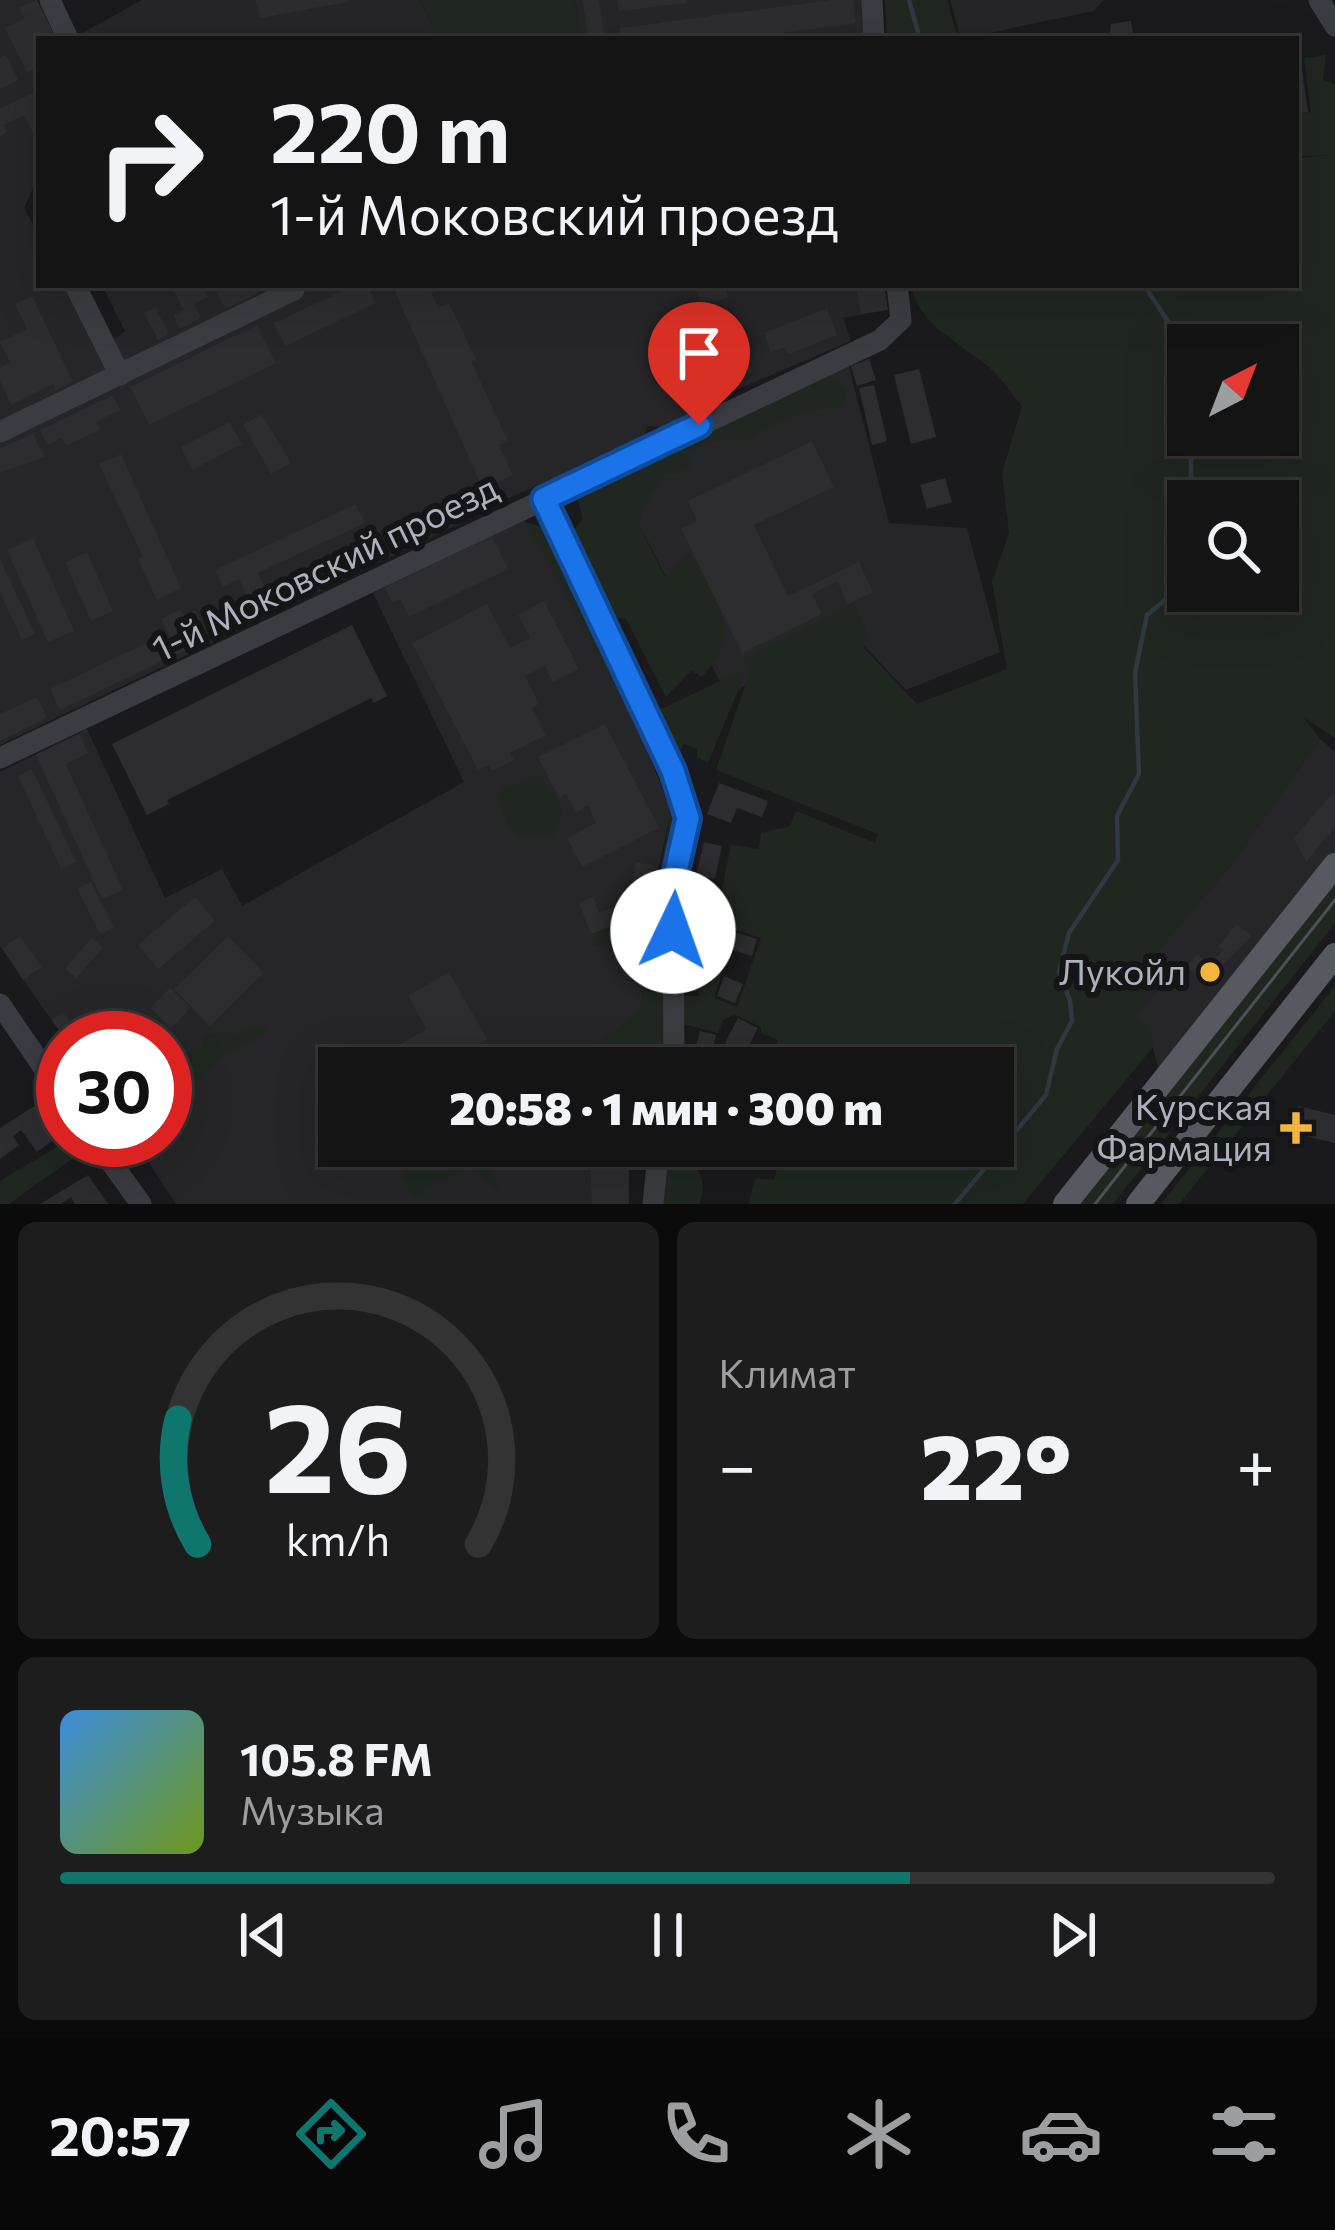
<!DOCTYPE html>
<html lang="ru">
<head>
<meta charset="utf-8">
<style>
	:root { --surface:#141415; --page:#1d1d1e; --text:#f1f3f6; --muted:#9d9ea0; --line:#333334; --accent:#0f766e }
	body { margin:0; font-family:Commissioner,sans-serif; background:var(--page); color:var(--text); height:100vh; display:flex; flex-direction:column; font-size:45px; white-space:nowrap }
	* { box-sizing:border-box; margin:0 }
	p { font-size:39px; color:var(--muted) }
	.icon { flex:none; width:66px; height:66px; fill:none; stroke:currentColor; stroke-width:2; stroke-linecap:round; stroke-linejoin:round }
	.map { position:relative; height:1204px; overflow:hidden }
	.details { display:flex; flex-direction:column; gap:18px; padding:18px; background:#0b0b0c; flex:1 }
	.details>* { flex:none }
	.guide { position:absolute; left:36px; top:36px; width:1263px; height:252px; border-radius:0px; box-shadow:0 12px 48px #0002,0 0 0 3px var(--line); background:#141415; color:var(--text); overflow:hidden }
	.needle { width:78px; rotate:42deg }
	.controls { position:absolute; left:1167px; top:324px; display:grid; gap:24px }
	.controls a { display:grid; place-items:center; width:132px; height:132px; border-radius:0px; background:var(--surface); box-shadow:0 12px 48px #0002,0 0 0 3px var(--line); font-size:60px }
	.speed { position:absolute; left:36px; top:1011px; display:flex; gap:24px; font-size:60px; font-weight:700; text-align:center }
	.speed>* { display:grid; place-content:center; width:156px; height:156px; border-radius:50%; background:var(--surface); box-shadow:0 12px 48px #0002,0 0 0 3px var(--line); line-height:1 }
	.speed .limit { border:18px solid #d22; background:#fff; color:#111 }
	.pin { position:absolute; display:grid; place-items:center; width:102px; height:102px; color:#fff; margin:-123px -51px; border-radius:50% 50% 50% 0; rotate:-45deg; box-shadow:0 0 12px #0007 }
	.pin .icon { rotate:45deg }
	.me { position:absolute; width:132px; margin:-66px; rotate:3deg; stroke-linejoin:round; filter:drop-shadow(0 0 9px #0008) }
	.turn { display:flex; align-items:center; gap:42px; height:252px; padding:0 36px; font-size:54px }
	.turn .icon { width:156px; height:156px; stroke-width:2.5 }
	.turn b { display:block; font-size:84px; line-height:102px }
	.big { font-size:90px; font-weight:800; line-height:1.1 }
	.details .tile { flex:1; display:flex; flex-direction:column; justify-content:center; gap:18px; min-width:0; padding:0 42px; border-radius:18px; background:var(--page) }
	.details .dial { align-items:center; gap:0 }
	.dial svg { height:312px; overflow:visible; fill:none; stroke:var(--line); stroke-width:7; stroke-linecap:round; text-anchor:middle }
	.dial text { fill:var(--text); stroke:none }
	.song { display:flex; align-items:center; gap:36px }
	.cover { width:144px; height:144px; border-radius:18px; background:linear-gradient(135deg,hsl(210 70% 55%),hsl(80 70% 35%)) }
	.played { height:12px; border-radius:6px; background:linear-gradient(90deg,var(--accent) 70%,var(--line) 70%) }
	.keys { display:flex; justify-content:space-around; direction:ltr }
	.heat { display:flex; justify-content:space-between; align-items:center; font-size:66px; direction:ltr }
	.details .tiles { flex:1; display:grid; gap:18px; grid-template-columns:1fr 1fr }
	.tile:last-child { grid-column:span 2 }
	.trip { position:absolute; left:318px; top:1047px; width:696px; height:120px; border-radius:0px; background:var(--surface); box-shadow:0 12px 48px #0002,0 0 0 3px var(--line); font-weight:800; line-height:120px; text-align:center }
	.tab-bar { display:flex; height:192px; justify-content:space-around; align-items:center; background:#080808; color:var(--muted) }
	.tab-bar .icon { width:84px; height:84px }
	.tab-bar .current { color:var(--accent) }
	.tab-bar b { font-size:54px; color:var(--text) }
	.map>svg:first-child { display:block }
	.built { fill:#262629 }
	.green { fill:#202721; fill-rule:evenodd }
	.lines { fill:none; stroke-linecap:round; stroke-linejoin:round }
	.stream { stroke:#2f3941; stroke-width:4.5 }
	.building { fill:#2d2d30 }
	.minor { stroke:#3b3c41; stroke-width:21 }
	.major { stroke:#575960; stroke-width:24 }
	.tram { stroke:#4e5056; stroke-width:3 }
	.route-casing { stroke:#114b97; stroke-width:30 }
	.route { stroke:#1a73e8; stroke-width:21 }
	.poi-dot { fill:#f3b53b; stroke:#151517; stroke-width:4.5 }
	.labels { text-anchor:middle; stroke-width:12; stroke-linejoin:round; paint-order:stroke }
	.street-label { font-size:36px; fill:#acb1bc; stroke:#151517 }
	.poi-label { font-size:36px; fill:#acb1bc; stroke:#151517; text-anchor:end }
</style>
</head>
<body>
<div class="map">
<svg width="1335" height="1204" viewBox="0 0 1335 1204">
	<rect width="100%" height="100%" fill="#1a1a1c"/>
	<g class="built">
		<polygon points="0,0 37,0 52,39 39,39 39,175 24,208 39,236 39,285 65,285 99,350 125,331 102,285 884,285 888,310 843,318 851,341 722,396 661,427 648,426 644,436 477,513 460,511 461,523 0,745"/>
		<polygon points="142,0 420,0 439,39 88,39 84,32"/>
		<polygon points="575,0 870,0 874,39 581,39"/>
		<polygon points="950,0 1104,0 1093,11 961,39"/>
		<polygon points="848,363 889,523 967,528 1000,652 906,690 851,632 727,695 614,476"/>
		<polygon points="524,519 634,719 671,809 649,916 641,1011 629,1068 339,1068 339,1146 629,1146 629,1204 176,1204 134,1140 165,1140 165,1038 64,1038 0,946 0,772 87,729 165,898 222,869 242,906 464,782 373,593"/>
		<polygon points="1320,739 1335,751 1335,853 1159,1071 1148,1027 1135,1016 1160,986 1142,969 1230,866"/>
	</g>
	<g class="green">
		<polygon points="420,0 575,0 581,39 439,39"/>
		<polygon points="885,0 947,0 958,39 887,39"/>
		<path d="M1326,55L1323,80L1335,84V738L1303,717L1320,739L1230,866L1143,968L1161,986L1136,1015L1148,1027L1154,1046L1023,1204H749L755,1178L774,1180L780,1158L762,1151L763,1146H993V1068H748L750,1059L761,1054L772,1056L778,1040L761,1033V1027L735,1015L723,1020L718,1033L683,1024L682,996H699L698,980H686L687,968L723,969L714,998L737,1007L761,938L715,923L731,845L759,849L761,833L790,826L796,811L875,843L878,834L716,770L750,672L743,657L854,604L868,633L864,648L917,704L1007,669L992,582L1009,533L1002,473L1022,406C1011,393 1002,379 990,368C962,344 917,324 911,285H1296V158L1332,155L1296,156V115L1311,112L1304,58ZM1188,345H1278V435H1188ZM1188,501H1278V591H1188Z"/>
		<path d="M826,377L838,380L847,391L842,406C829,410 815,409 802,413C782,420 764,429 747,441C726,434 705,445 686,454L691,466L676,474L665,473L645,506L639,525L665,577L687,553L692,555C715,601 747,635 701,677L692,670L666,697L626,619L606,616L583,570L571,533L583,519L577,498L609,484L614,476Z"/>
		<polygon points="525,522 548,529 619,682 615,686"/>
		<polygon points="741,671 745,674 708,763 697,757 697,749 684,744 678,753 669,750 651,714"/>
		<path d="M630,697L679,809L670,1068H628L627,1063L544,1068L571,1048L588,1050L641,1010L647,949L593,945L591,934L653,914L669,821C672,788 637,728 622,698Z"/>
		<polygon points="540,774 563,810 553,837 522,837 508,826 497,798 504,788"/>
		<polygon points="1335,881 1335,923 1144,1165 1113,1204 1078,1204"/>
		<polygon points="1335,986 1335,1011 1179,1204 1161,1204"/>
		<polygon points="253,1026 265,1028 268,1033 218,1058 203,1077 190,1083 181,1077 165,1084 165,1064 202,1046 203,1036 230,1032 235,1035"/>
		<polygon points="65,1142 76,1156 9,1204 0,1204 0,1181"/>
		<polygon points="452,1146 481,1148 499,1194 472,1165 413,1196 401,1177 408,1168"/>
		<path d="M663,1146H679C695,1163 710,1180 699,1204H659Z"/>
	</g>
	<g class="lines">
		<g class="stream">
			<polyline points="909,0 920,39"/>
			<polyline points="1144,285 1167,320 1188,369"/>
			<polyline points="1191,501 1191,435"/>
			<polyline points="955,1204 1046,1095 1057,1049 1072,1021 1070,1001 1059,972 1069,933 1118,860 1117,816 1139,774 1135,673 1147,615 1176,591 1188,573"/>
		</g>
	</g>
	<g class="building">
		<polygon points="37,0 56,39 39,39 39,67 27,72 5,28 25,18 20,7"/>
		<polygon points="256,0 347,0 348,2 260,18"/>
		<polygon points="583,0 599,0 604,39 588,39"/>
		<polygon points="617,0 686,0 687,3 619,11"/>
		<polygon points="831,0 853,0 856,23 736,39 621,39 620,28"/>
		<polygon points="1131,21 1134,39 1109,39 1111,24"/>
		<polygon points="1299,50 1308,112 1297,114 1296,51"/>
		<polygon points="6,55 18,80 0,89 0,58"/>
		<polygon points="39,90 39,136 35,137 24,115 4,125 7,132 0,136 0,109"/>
		<polygon points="171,285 202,285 208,297 194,304 201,318 180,329 173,315 184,310"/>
		<polygon points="213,285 274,285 225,309"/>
		<polygon points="355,285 367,285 376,303 285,346 274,323"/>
		<polygon points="392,285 449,285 431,293 438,308 449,303 476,360 471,361 508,441 499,445 513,475 483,489"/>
		<polygon points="696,285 725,285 728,298 701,305"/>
		<polygon points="856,285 884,285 888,310 861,314"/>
		<polygon points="32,296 73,382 56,390 53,384 11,405 0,381 0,368 10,363 0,342 27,329 15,304"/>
		<polygon points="155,307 169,334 158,340 144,313"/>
		<polygon points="827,308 837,335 788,354 785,347 771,352 764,333"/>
		<polygon points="257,325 276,363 149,425 130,387"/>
		<polygon points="738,355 741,362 746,360 751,372 719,384 712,365"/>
		<polygon points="869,359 876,380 857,386 851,366"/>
		<polygon points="919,369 936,437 911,444 894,375"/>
		<polygon points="874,385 887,441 872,445 859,388"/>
		<polygon points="113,395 120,410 96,422 100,430 66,446 62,438 47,445 40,430"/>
		<polygon points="262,414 291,463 271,474 243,425"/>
		<polygon points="230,422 242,444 192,470 181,447"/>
		<polygon points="33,433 44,457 0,473 0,449"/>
		<polygon points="812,441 834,487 754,525 788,596 859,562 873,592 848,604 837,581 812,594 822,614 742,653 681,529 697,521 688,501"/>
		<polygon points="121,454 181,588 157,600 138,559 143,557 99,464"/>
		<polygon points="945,478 952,502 927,509 920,485"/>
		<polygon points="356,504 365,523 258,573 265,588 247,596 239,579 223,587 215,570"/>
		<polygon points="492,536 508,569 409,617 400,599 392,603 385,587"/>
		<polygon points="33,538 74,631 48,642 7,550"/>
		<polygon points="87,552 113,611 91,621 65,562"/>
		<polygon points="0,559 35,634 22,640 0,592"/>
		<polygon points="288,582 296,599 274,609 266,592"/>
		<polygon points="544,601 579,669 553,682 545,666 525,676 539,704 532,708 546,735 510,753 514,760 492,771 489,765 478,770 412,643 487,604 510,648 530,638 518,615"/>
		<polygon points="180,610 184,616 195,610 202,625 220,616 229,632 208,643 204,634 190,636 186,629 170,637 161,619"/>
		<polygon points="352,625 387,696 374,703 371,698 167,800 169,804 147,815 112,744"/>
		<polygon points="184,635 191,648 169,659 162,645"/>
		<polygon points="153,640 163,661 60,710 50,689"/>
		<polygon points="37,697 47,718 0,741 0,714"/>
		<polygon points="605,724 659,828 582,867 567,838 596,823 588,806 576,812 566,794 559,798 538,757"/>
		<polygon points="79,734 88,753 66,764 123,890 102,899 36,755"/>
		<polygon points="32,769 76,862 61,869 18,776"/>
		<polygon points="719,783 768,801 762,817 737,808 731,823 707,814"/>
		<polygon points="1332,794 1335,796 1335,826 1306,862 1294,838"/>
		<polygon points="704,842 722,846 715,879 696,875"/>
		<polygon points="636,862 658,867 648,915 626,911"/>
		<polygon points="91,882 114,927 100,934 77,889"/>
		<polygon points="684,885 718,895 714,916 694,912 696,904 680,900"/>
		<polygon points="195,897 215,921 158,969 138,945"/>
		<polygon points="593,897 599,913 619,905 625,920 591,934 579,903"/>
		<polygon points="682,910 711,918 709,926 721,929 718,940 677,929"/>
		<polygon points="1237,924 1251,936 1217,971 1220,973 1209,986 1187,967 1197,954 1210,965 1223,950 1218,946"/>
		<polygon points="724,929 757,939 752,956 719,946"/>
		<polygon points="20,936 42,967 23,980 2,948"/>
		<polygon points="228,936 264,973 210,1026 174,989"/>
		<polygon points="92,938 103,948 76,978 65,968"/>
		<polygon points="715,943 716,964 695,965 694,953 685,953 685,944"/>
		<polygon points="449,972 487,1039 435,1068 407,1068 395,1047 427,1029 408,996"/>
		<polygon points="724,976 743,984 735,1003 717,996"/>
		<polygon points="170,988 190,1008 171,1028 150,1008"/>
		<polygon points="63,1012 77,1032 82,1028 88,1038 65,1038 52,1020"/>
		<polygon points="738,1018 758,1028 745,1053 725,1043"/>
		<polygon points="700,1031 716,1035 708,1066 686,1068 686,1057 693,1057"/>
		<polygon points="36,1105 59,1136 37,1152 21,1130 13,1136 19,1145 0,1159 0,1128"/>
		<polygon points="1298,1106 1335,1115 1335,1143 1292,1133"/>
		<polygon points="589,1146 628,1146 629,1204 592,1204"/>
		<polygon points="88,1175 108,1204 75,1204 71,1197 61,1204 40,1204"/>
	</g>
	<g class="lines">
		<g class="minor">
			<polyline points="50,0 68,39"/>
			<polyline points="872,0 874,39"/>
			<polyline points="1319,0 1335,26"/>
			<polyline points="75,285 120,375"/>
			<polyline points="0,432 294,290"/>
			<polyline points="543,499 672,771 688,818 673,885 674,1068"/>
			<polyline points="0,758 880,340 901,320 897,285"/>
			<polyline points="0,1004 63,1096"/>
			<polyline points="95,1140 141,1204"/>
			<polyline points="653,1204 659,1146"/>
		</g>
		<g class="major">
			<polyline points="1065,1204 1335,865"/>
			<polyline points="1138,1204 1335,955"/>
		</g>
		<polyline class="tram" points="1095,1204 1335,900"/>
	</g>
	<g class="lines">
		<g class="route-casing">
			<polyline id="route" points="673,931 673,885 688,818 673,771 544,499 699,425"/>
		</g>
		<use href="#route" class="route"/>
	</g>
	<g class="poi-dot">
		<circle cx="1210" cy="972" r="12"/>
		<path d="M1290 1110h12v12h12v12h-12v12h-12v-12h-12v-12h12z"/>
	</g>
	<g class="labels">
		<g class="street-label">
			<text transform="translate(325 568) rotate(-26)" y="13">1-й Моковский проезд</text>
		</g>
		<g class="poi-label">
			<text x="1186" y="985">Лукойл</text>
			<text x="1272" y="1120">Курская<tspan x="1272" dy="41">Фармация</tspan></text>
		</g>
	</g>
</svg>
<div class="controls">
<a><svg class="needle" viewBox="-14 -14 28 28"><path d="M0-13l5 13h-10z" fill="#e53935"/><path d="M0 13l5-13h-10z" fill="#9d9ea0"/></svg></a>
<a><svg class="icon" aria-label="search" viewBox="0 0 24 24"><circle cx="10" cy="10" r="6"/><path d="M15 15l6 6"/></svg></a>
</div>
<div class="speed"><div class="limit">30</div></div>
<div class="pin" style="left:699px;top:425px;background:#d93025"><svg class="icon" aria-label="arrive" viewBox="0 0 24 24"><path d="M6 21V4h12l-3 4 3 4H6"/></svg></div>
<svg class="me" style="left:673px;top:931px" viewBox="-20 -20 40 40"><circle r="19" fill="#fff"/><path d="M0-13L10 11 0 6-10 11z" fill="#1a73e8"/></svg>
<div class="trip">20:58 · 1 мин · 300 m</div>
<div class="guide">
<div class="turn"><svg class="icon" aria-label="right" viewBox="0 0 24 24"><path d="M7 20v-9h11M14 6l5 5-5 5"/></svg><div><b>220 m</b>1-й Моковский проезд</div></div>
</div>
</div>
<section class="details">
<div class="tiles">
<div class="tile dial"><svg viewBox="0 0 100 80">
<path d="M14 69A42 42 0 1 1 86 69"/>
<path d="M14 69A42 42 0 0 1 9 37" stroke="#0f766e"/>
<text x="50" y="56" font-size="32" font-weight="700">26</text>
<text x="50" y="72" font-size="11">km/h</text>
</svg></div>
<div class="tile"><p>Климат</p>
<div class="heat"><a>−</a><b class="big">22°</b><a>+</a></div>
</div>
<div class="tile">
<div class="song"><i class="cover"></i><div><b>105.8 FM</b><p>Музыка</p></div></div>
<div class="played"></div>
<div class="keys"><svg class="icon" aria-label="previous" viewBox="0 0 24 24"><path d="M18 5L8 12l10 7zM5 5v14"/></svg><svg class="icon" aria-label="pause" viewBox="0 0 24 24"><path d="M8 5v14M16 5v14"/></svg><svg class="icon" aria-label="next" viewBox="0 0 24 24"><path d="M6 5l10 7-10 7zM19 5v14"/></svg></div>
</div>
</div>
</section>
<nav class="tab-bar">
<b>20:57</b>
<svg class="icon current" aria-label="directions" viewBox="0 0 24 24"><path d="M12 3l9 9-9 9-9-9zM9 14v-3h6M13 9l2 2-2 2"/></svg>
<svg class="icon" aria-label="music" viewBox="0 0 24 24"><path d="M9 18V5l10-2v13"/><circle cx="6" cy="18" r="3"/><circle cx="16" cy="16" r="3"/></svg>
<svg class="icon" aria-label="phone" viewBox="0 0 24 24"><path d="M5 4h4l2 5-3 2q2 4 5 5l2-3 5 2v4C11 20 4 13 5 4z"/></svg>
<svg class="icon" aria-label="climate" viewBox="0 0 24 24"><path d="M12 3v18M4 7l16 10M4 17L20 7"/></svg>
<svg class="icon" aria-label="car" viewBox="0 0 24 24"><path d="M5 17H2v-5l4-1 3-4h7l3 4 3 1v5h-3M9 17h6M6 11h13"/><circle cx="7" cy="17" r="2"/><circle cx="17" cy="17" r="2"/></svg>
<svg class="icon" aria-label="filters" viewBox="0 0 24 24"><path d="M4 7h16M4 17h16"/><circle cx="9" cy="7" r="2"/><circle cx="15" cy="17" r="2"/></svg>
</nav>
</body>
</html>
